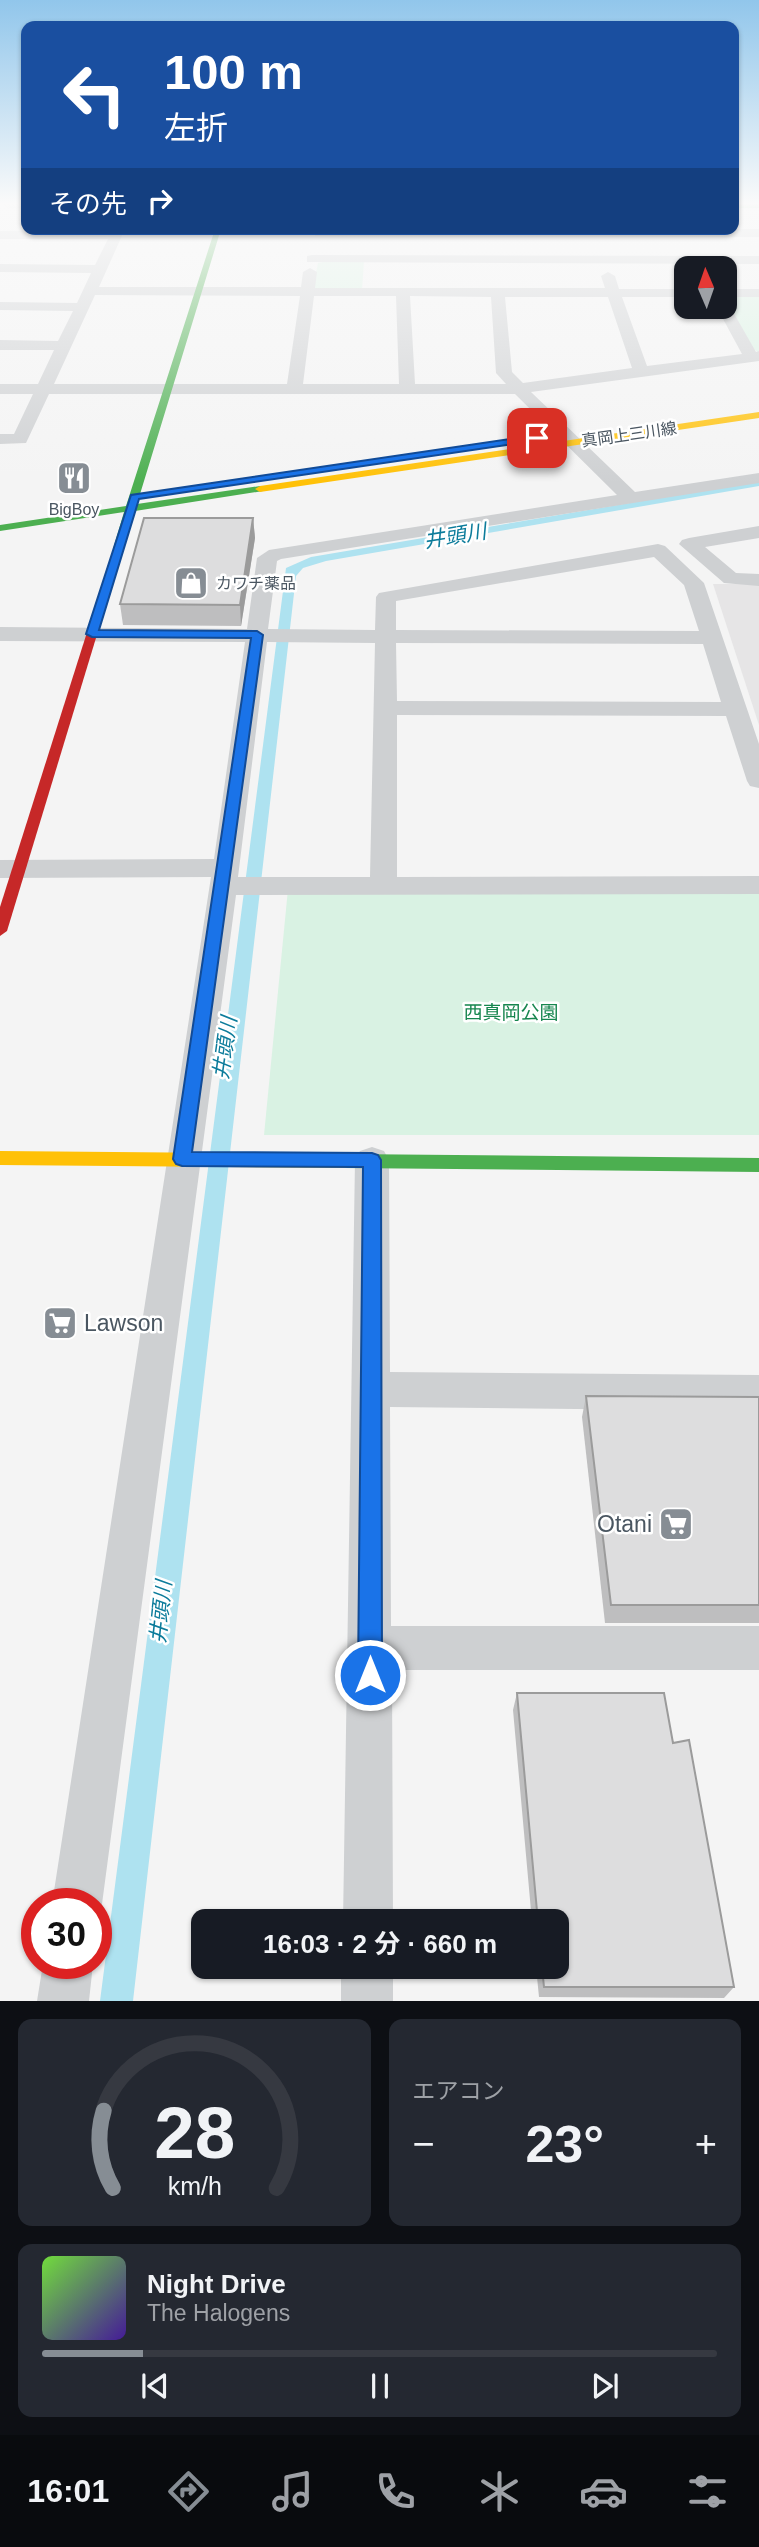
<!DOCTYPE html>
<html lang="ja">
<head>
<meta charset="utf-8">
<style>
	:root { --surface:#171b24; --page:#242831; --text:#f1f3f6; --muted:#9ea1a6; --line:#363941; --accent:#868d94 }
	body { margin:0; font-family:Arial,"Noto Sans JP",sans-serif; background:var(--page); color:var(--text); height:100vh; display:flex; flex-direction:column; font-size:26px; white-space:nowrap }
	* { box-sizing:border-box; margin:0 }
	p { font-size:23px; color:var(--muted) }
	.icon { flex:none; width:38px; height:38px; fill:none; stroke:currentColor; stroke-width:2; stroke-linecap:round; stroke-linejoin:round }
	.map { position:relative; height:2001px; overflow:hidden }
	.details { display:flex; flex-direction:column; gap:18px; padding:18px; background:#0d0f14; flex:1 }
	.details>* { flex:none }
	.banner { position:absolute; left:21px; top:21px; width:718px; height:214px; border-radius:14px; box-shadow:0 2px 5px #0004; background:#1a4fa0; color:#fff; overflow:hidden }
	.needle { width:46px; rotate:358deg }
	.buttons { position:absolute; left:674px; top:256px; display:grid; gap:14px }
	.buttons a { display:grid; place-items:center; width:63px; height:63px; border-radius:14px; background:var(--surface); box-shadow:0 2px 5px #0004; font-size:35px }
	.speed { position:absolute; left:21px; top:1888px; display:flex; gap:14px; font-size:35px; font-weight:700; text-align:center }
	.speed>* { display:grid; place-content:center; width:91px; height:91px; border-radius:50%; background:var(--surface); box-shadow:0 2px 5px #0004; line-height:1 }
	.speed .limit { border:10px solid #d22; background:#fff; color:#111 }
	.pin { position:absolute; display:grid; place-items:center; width:60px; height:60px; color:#fff; margin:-30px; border-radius:14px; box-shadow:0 4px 10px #0006 }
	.me { position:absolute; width:77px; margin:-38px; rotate:0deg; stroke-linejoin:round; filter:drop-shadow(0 0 5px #0008) }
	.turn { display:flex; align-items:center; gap:24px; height:147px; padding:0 28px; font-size:32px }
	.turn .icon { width:91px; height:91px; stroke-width:2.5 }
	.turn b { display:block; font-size:49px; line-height:60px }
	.then { display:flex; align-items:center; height:66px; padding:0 28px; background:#0003; gap:14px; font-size:26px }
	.big { font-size:52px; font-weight:700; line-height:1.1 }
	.details .card { flex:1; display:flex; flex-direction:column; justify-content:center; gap:10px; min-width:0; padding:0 24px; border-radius:14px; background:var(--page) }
	.details .dial { align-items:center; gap:0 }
	.dial svg { height:182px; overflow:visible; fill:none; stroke:var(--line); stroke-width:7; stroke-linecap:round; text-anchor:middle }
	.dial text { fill:var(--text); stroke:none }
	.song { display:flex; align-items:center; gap:21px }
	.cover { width:84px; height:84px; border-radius:10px; background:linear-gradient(135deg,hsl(100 70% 55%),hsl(260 70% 35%)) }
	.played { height:7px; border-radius:4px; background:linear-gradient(90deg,var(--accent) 15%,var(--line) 15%) }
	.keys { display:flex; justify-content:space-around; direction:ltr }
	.heat { display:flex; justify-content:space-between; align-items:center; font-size:38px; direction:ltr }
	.details .tiles { flex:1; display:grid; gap:18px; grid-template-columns:1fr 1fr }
	.card:last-child { grid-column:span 2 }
	.trip { position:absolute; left:191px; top:1909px; width:378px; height:70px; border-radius:14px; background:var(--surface); box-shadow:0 2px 5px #0004; font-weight:700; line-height:70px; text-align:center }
	.tabs { display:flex; height:112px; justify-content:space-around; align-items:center; background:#090b0e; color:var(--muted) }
	.tabs .icon { width:49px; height:49px }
	.tabs .active { color:var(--accent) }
	.tabs b { font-size:32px; color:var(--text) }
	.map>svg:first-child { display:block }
	.education { fill:#e6e5e6 }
	.green { fill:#d9f2e3 }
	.water { fill:#aee2f0 }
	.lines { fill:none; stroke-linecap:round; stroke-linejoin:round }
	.street { fill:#ced0d2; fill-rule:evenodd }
	.fast { fill:#4caf50; fill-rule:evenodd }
	.slow { fill:#ffc107; fill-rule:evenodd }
	.jam { fill:#c62828; fill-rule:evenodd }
	.wall { fill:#bebebf }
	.shaded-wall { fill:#9b9b9b }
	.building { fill:#ddddde; stroke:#9b9b9b; stroke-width:2 }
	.route { fill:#1a73e8; stroke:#114b97; stroke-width:2 }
	.labels { text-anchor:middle; stroke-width:5; stroke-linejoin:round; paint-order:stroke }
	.far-street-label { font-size:16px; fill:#4a5661; stroke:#fff }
	.far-poi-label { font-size:16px; fill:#4a5661; stroke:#fff }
	.park-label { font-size:19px; fill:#17864f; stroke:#fff }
	.water-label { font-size:21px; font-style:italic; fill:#0c7c9b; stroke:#fff }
	.near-poi-label { font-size:23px; fill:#4a5661; stroke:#fff; text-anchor:start }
</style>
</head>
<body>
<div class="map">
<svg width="759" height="2001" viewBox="0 0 759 2001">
	<rect width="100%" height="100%" fill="#f4f4f4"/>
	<polygon class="education" points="713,584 759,584 759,725"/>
	<g class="green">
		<polygon points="328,261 364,261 362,290 321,290 313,287 318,263"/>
		<polygon points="759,295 759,352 753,349 725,297"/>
		<polygon points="288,889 759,891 759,1135 264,1135"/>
	</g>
	<polygon class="water" points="759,481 759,486 326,561 303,568 296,576 133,2001 100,2001 286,568 311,557"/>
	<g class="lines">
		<g class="street">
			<polygon points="2,204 26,204 26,208 8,208"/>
			<path d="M112,229H125L99,287H301L303,272L310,268L317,272L315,288H605L601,276L608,272L615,276L619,289H686V297H622L647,366L742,354L716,306H724V302L728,303L756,352L759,351V361L531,392L635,492L759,473V483L281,559L277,561L268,629L375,630L376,597L379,593L658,544L665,546L704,583L759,744V788L750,786L747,781L726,716L397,715V877L759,876V894L236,895L102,1904L96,1917V1904H52L211,877L0,878V860L214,859L245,642L0,641V627L247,629L257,558L269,550L617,495L515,394H49L26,443L0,444V434H14L33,394H0V384H38L54,350H0V340L58,341L73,311L0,310V302L77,303L91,273L0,272V264L95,265L108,239H0V231ZM95,295L300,296L287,384H54ZM314,296H396L399,384H303ZM410,296L491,297L496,373L506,384H415ZM505,297H608L632,368L523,383L512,372ZM654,557L684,585L699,631L396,630V601ZM267,642L375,643L370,877H238ZM396,643L703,644L721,702L397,701Z"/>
			<polygon points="312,229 759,229 759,237 316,236 310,232"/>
			<polygon points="312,255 759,256 759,264 307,262 307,256"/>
			<rect x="724" y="289" width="35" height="8"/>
			<polygon points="759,526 759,538 705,547 736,573 759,574 759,586 724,583 679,544 682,540 689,538"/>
			<polygon points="372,1147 384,1151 389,1160 390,1372 759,1375 759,1411 390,1407 391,1626 759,1626 759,1670 392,1670 393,1922 343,1922 355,1160 360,1151"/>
			<polygon points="43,1964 93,1964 89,2001 37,2001"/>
			<rect x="341" y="1967" width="52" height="34"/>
		</g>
		<g class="fast">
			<rect x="733" y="204" width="26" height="4"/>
			<polygon points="215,229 221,229 137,504 260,486 263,487 263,491 135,511 123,549 118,552 113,549 124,512 0,531 0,525 126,506"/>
			<polygon points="345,1154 759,1158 759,1172 345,1168 339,1166 336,1161 339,1156"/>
		</g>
		<g class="slow">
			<polygon points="759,412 759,418 260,492 255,489 260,486"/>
			<polygon points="0,1151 345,1154 351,1156 354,1161 351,1166 345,1168 0,1165"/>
		</g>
		<polygon class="jam" points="114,547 123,549 7,931 0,936 0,907"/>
	</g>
	<g class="wall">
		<polygon points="253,518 255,538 241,626 123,625 120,604"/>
		<polygon points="586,1396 759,1397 759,1623 605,1623 582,1417"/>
		<polygon points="517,1693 673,1743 734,1987 724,1998 539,1997 536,1967 556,1967 556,1922 532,1922 513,1710"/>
	</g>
	<polygon class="shaded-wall" points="253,518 255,538 241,626 240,605"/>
	<g class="building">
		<polygon points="144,518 253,518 240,605 120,604"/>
		<polygon points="586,1396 759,1397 759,1605 611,1605"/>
		<polygon points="517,1693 664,1693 673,1743 689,1740 734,1987 544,1987 542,1967 556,1967 556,1922 538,1922"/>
	</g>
	<linearGradient id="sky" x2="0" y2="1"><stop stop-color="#91c6eb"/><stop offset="0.42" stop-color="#fafafa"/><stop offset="1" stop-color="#fafafa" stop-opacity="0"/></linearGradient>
	<rect width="759" height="484" fill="url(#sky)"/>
	<polygon class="route" points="537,435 540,436 540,440 139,499 99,630 257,631 263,635 192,1152 372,1153 378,1155 381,1160 382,1675 379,1684 370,1687 362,1684 358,1675 363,1167 182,1166 176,1164 173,1159 251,638 92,637 86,634 131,495"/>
	<defs>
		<g id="restaurant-square" transform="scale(1.75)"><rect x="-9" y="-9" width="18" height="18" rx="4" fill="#868d94" stroke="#fff"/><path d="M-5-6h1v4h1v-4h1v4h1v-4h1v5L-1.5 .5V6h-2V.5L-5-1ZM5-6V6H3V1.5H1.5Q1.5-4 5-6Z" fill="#fff"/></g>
		<g id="shop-square" transform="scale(1.75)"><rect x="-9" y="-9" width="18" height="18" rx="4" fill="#868d94" stroke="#fff"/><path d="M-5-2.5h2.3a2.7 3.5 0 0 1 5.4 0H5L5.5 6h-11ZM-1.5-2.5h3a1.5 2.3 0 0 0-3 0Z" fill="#fff"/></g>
		<g id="supermarket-square" transform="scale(1.75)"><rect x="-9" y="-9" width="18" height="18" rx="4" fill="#868d94" stroke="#fff"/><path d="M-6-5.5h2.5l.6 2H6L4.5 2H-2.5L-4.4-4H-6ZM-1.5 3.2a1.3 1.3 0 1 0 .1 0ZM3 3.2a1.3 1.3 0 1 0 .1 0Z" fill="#fff"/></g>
	</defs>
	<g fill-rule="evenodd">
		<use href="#restaurant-square" x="74" y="478"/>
		<use href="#shop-square" x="191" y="583"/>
		<use href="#supermarket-square" x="60" y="1323"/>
		<use href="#supermarket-square" x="676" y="1524"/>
	</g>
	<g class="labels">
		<g class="far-street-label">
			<text transform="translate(629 434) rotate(-8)" y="6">真岡上三川線</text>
		</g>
		<g class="far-poi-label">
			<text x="74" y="515">BigBoy</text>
			<text x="216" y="589" text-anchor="start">カワチ薬品</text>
		</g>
		<g class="park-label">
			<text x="511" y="1019">西真岡公園</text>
		</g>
		<g class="water-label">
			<text transform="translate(455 536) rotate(-9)" y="7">井頭川</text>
			<text transform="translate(225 1048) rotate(-82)" y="7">井頭川</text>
			<text transform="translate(161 1612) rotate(-84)" y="7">井頭川</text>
		</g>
		<g class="near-poi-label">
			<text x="84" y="1331">Lawson</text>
			<text x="652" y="1532" text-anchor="end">Otani</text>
		</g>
	</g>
</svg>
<div class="buttons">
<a><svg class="needle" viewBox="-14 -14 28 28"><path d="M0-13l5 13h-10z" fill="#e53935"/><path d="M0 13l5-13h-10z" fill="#9ea1a6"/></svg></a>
</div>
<div class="speed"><div class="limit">30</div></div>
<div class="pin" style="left:537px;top:438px;background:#d93025"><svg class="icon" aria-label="arrive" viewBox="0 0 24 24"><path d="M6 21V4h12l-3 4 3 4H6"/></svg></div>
<svg class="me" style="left:370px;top:1675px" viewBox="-20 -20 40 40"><circle r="17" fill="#1a73e8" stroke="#fff" stroke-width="3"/><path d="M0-11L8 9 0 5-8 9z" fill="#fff"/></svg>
<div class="trip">16:03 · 2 分 · 660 m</div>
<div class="banner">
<div class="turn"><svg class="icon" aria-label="left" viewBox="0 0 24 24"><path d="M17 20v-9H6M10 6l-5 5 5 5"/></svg><div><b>100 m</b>左折</div></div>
<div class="then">その先<svg class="icon" aria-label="right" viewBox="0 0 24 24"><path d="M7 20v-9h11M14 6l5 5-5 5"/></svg></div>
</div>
</div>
<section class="details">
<div class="tiles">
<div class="card dial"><svg viewBox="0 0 100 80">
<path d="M14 69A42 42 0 1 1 86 69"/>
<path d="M14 69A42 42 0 0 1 10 35" stroke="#868d94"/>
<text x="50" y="56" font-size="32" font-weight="700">28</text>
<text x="50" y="72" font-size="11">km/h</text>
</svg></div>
<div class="card"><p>エアコン</p>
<div class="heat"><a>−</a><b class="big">23°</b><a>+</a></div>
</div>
<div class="card">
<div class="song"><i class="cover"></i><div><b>Night Drive</b><p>The Halogens</p></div></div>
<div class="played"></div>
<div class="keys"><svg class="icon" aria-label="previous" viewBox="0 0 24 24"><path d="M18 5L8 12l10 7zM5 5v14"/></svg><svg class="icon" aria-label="pause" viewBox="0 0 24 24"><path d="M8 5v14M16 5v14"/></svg><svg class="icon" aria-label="next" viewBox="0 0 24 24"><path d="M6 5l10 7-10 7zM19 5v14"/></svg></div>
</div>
</div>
</section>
<nav class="tabs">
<b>16:01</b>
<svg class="icon active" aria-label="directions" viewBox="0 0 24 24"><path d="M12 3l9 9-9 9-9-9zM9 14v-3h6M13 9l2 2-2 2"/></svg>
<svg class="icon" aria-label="music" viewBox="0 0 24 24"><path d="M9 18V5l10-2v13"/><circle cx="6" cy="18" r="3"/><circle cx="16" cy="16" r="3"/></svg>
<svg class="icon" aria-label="phone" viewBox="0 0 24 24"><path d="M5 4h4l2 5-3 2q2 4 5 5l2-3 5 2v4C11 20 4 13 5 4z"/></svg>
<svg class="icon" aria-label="climate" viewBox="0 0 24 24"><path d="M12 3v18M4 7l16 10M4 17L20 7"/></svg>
<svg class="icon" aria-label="car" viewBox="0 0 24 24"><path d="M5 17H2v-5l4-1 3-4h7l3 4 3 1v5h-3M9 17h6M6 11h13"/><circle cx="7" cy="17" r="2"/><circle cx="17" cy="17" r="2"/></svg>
<svg class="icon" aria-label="filters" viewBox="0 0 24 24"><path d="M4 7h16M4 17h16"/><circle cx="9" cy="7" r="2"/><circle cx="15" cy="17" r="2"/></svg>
</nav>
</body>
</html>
